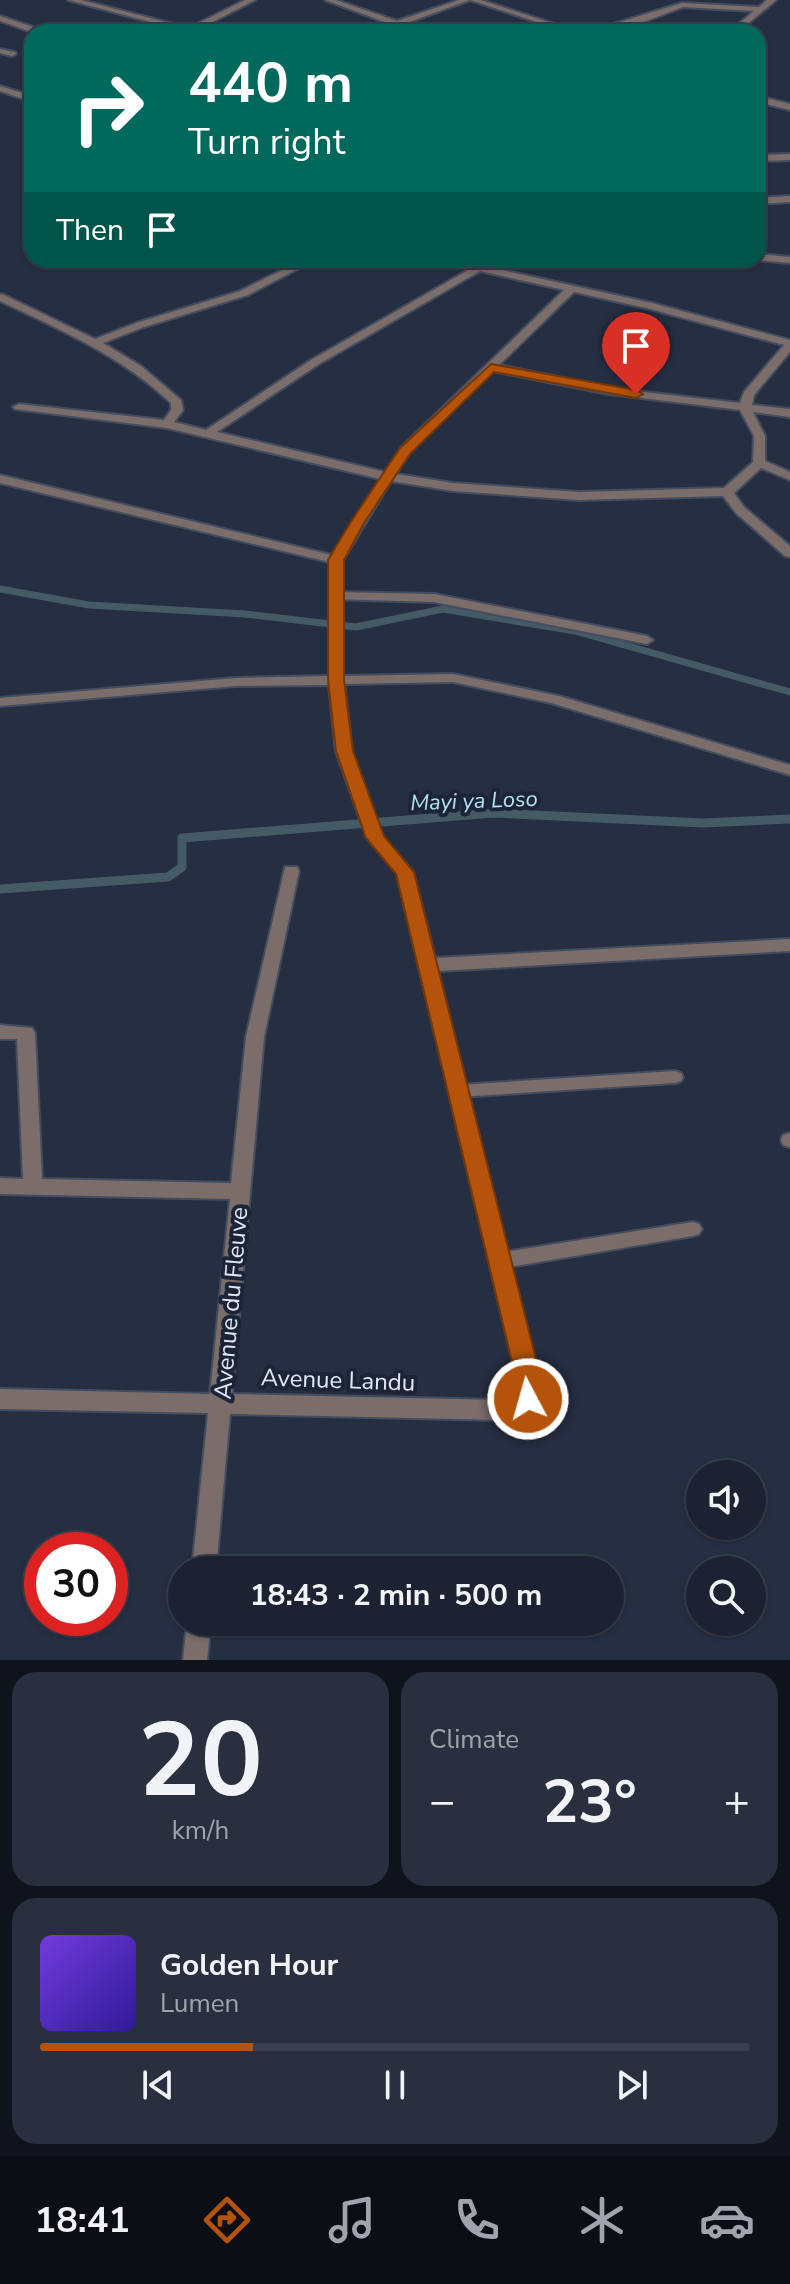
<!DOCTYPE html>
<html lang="en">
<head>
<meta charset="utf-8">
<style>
	:root { --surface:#1c2232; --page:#292f3e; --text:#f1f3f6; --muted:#a0a4ac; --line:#3a3f4d; --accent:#b45309 }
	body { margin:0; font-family:"Nunito Sans",sans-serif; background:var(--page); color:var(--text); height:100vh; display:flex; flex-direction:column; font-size:30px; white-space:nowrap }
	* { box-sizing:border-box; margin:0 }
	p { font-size:26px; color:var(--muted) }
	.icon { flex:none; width:44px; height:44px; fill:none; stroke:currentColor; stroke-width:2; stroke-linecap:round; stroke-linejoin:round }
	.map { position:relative; height:1660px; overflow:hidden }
	.side { display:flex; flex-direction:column; gap:12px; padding:12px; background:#0f131c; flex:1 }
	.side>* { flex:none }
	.banner { position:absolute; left:24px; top:24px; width:742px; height:244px; border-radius:24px; box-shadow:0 2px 6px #0004,0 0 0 2px var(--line); background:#00695c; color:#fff; overflow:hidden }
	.tools { position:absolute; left:686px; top:1460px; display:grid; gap:16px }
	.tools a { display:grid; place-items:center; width:80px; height:80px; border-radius:50%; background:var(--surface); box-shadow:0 2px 6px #0004,0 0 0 2px var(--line); font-size:40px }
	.speed { position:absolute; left:24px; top:1532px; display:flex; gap:16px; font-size:40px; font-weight:700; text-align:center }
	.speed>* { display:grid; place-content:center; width:104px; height:104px; border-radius:50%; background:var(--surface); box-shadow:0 2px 6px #0004,0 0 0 2px var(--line); line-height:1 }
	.speed .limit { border:12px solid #d22; background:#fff; color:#111 }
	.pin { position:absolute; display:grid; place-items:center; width:68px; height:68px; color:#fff; margin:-82px -34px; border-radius:50% 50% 50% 0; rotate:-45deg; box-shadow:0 0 8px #0007 }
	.pin .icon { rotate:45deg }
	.me { position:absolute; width:88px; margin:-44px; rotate:354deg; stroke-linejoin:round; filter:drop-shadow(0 0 6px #0008) }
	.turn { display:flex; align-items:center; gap:28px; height:168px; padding:0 32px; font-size:36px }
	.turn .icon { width:104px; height:104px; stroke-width:2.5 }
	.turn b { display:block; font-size:56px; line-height:68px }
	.then { display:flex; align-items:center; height:76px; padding:0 32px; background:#0003; gap:16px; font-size:30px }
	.big { font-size:60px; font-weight:700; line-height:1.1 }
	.side .card { flex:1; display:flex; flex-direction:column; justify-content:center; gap:12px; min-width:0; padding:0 28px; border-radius:24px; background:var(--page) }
	.side .dial { align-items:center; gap:0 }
	.dial b { font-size:104px; line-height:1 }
	.song { display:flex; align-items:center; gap:24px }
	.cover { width:96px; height:96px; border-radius:12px; background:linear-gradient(135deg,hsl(260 70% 55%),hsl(250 70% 35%)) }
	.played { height:8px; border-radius:4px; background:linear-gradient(90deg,var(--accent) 30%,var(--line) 30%) }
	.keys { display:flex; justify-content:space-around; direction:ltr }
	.heat { display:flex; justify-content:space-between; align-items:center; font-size:44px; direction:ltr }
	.side .tiles { flex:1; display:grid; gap:12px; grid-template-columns:1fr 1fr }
	.card:last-child { grid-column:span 2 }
	.trip { position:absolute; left:168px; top:1556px; width:456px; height:80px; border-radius:40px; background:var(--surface); box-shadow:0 2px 6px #0004,0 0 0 2px var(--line); font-weight:700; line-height:80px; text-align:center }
	.tab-bar { display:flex; height:128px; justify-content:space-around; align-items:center; background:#0b0e14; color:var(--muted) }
	.tab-bar .icon { width:56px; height:56px }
	.tab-bar .selected { color:var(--accent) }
	.tab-bar b { font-size:36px; color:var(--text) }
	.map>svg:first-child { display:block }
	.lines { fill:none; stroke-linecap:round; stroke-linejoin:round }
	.stream-far1 { stroke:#445b66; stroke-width:7 }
	.stream { stroke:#445b66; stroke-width:9 }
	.service-casing { stroke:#444c5f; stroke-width:4 }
	.minor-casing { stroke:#444c5f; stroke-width:4 }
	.service { fill:#7a6d6a; fill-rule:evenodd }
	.minor { fill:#7a6d6a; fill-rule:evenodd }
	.route { fill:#b45309; stroke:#753606; stroke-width:2 }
	.labels { text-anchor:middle; stroke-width:8; stroke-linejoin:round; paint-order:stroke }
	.water-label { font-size:22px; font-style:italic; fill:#b2e3f3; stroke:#1d2437 }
	.near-street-label { font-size:24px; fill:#e3e8f6; stroke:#1d2437 }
</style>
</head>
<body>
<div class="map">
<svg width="790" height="1660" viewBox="0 0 790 1660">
	<rect width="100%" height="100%" fill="#262e42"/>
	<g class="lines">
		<polyline class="stream-far1" points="0,589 89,605 245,614 356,627 443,609 575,631 790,692"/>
		<polyline class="stream" points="0,889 168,877 182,867 182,838 494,813 703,823 790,819"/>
		<g class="service-casing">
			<g id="service">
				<polygon points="335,592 434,594 647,636 653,640 647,644 434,602 331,599 331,593"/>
				<polygon points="675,1071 681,1073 683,1077 681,1081 675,1083 458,1097 452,1095 450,1091 452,1087 458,1085"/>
				<polygon points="790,1133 790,1147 789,1147 783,1145 781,1140 783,1135"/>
				<polygon points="693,1222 699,1224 702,1229 699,1234 693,1236 498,1269 492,1266 489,1261 492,1256 498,1253"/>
			</g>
		</g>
		<g class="minor-casing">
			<g id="minor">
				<polygon points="68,0 81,0 189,28 245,0 255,0 197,30 201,32 188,32"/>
				<path d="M325,0H336L397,21L459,0H481L579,32H567L470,0L404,24L424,32C414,32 406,27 397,27C388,27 380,32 370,32L390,24Z"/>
				<polygon points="767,0 776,0 738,32 729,32 754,11 683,7 646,21 600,32 587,32 682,3 759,7"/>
				<polygon points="0,16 42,30 43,32 32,32 0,21"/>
				<polygon points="0,49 15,52 16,54 12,56 0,53"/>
				<polygon points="0,86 32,96 32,102 0,91"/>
				<polygon points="758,96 790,104 790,110 758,102"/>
				<polygon points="790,154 790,160 758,161 758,155"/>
				<polygon points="790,196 790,202 758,204 758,198"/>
				<polygon points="758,254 790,257 790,263 758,260"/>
				<path d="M302,260H315L248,295L144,327L103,343L141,366L181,400L183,410L174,422L206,430L311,360L470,269L437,260H456L652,303L790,340V352L754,395L752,405L790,409V417L753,412L765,436V461L790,472V480L761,468L734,493L744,507L790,546V557L785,556L736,513L723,496L579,500L453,491L391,481L343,560V676L453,674L559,696L790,765V775L551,703L453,682L344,684L352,751L382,836L413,872L435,958L790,939V951L438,971L540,1383C538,1411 527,1416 500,1420L230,1414L216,1570H192L208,1413L0,1409V1389L210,1394L230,1199L0,1194V1178L23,1179L17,1039H0V1025L32,1028L35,1033L42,1179L231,1183L246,1037L285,867H297L299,871L264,1037L232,1394L500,1400L511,1399L517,1394L518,1383L397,874L367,838L336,751L329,685L236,686L0,706V698L236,678L329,676V562L0,483V475L332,555L380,479L167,428L15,409L13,407L19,404L164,420L171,410V403C121,356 61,330 0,301V294L4,295L95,339L136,323L240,291ZM480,271L564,290L401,448L385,472L217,432L319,364ZM574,292L650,309L784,345L744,392L740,403L609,388L499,365ZM493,371L609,394L740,410L754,436L753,462L724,488L579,492L453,483L396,474L409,453Z"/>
				<polygon points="187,1622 211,1622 207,1660 183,1660"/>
			</g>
		</g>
		<use href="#service" class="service"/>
		<use href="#minor" class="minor"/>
	</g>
	<polygon class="route" points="491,364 636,390 643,394 636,398 494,372 410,454 364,523 344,560 344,680 353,751 384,836 414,872 542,1383 536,1407 528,1410 519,1407 515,1399 517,1383 396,874 366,838 336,751 328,680 328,560 350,523 400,448"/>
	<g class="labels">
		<g class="water-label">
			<text transform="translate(474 800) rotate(-2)" y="8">Mayi ya Loso</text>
		</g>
		<g class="near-street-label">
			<text transform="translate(231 1303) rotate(-85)" y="8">Avenue du Fleuve</text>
			<text transform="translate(338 1380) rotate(2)" y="8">Avenue Landu</text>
		</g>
	</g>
</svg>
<div class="tools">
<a><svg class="icon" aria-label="sound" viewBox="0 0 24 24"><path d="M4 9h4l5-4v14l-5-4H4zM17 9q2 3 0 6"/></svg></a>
<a><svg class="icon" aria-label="search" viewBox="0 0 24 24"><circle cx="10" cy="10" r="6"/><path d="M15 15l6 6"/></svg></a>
</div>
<div class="speed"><div class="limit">30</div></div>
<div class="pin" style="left:636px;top:394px;background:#d93025"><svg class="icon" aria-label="arrive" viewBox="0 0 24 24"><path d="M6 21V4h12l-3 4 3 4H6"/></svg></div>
<svg class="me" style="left:528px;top:1399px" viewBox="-20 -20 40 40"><circle r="17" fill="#b45309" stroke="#fff" stroke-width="3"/><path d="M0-11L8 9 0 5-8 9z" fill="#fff"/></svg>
<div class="trip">18:43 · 2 min · 500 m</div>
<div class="banner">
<div class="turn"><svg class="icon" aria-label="right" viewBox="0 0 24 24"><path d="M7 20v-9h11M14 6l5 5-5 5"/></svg><div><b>440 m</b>Turn right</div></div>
<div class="then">Then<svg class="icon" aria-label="arrive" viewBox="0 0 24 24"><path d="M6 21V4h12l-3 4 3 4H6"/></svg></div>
</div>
</div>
<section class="side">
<div class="tiles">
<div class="card dial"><b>20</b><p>km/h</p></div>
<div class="card"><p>Climate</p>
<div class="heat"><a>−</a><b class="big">23°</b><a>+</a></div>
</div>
<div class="card">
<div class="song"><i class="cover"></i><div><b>Golden Hour</b><p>Lumen</p></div></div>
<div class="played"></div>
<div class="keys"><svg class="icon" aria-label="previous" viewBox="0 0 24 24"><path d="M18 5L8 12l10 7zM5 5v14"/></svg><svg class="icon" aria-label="pause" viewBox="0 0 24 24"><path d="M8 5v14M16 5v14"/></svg><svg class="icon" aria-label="next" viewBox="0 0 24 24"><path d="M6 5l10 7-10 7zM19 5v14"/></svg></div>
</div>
</div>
</section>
<nav class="tab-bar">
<b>18:41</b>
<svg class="icon selected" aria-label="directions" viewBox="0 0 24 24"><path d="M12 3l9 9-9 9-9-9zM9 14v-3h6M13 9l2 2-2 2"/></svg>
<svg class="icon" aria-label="music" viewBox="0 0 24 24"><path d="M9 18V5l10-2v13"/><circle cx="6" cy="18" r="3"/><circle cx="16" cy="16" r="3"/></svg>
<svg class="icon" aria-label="phone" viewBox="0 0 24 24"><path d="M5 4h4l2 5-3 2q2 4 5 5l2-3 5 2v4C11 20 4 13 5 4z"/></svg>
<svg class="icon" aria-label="climate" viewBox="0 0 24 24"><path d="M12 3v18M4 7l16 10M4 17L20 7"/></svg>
<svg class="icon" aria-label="car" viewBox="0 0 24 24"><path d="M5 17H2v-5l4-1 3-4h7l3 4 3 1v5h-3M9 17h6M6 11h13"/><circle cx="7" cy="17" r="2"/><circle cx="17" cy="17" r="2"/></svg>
</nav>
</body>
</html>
